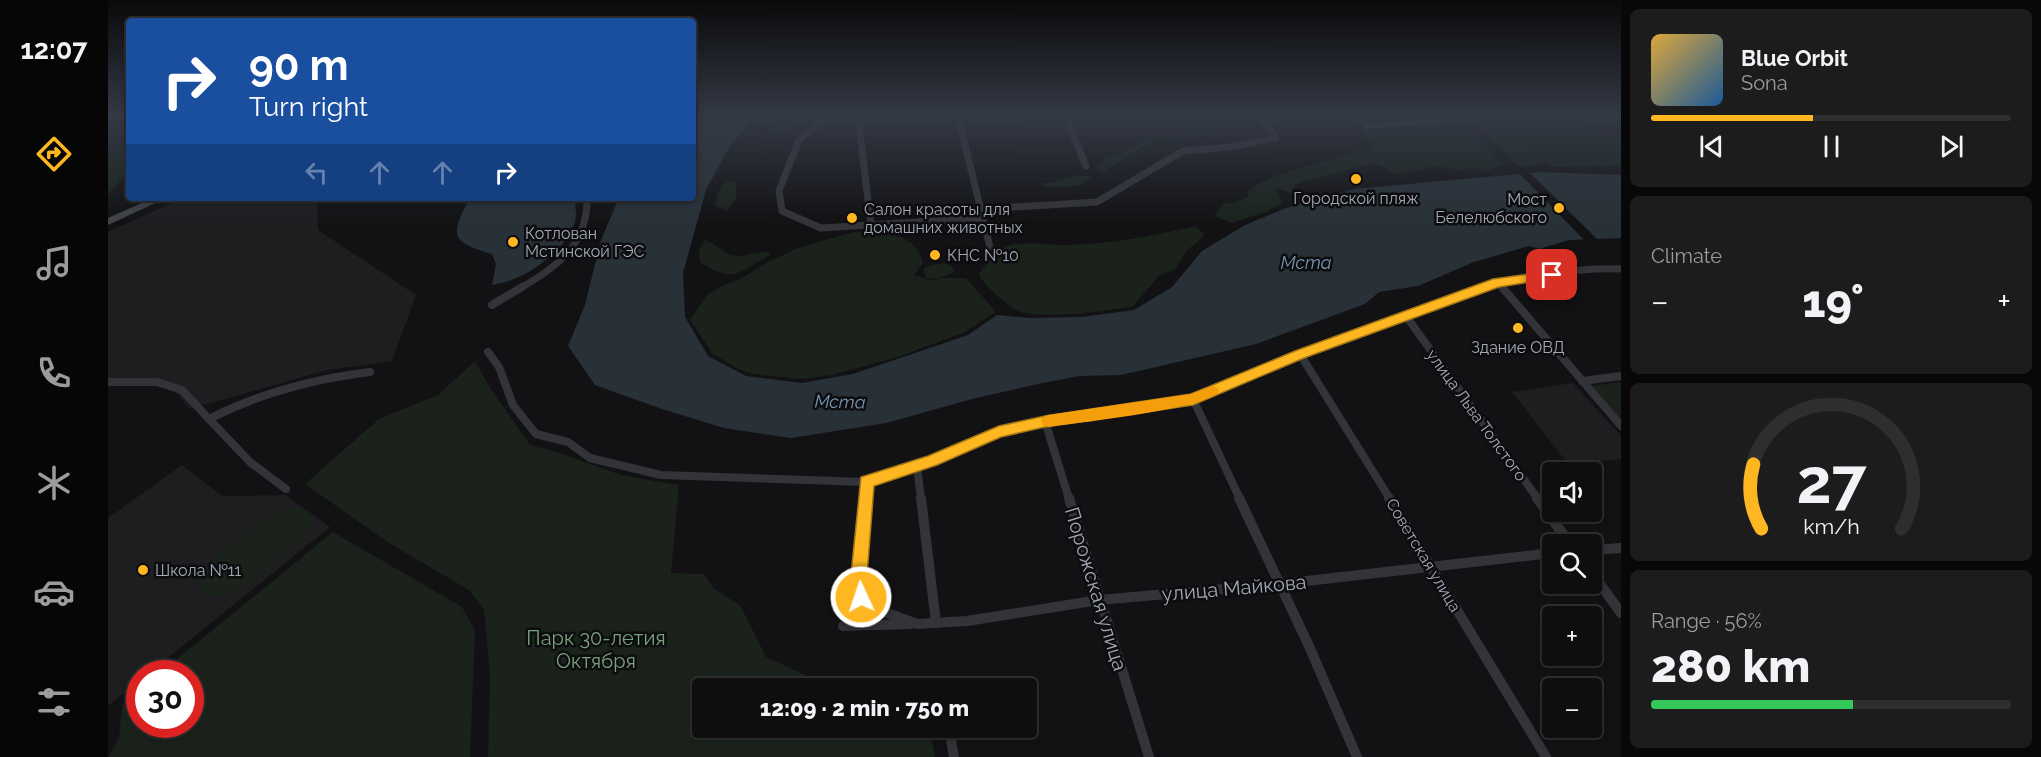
<!DOCTYPE html>
<html lang="en">
<head>
<meta charset="utf-8">
<style>
	:root { --surface:#0e0e0f; --page:#1c1c1d; --text:#f1f3f6; --muted:#9b9c9e; --line:#2e2e2f; --accent:#feb720 }
	body { margin:0; font-family:Raleway,sans-serif; background:var(--page); color:var(--text); height:100vh; display:flex; flex-direction:column; font-size:22px; white-space:nowrap }
	* { box-sizing:border-box; margin:0 }
	p { font-size:20px; color:var(--muted) }
	.icon { flex:none; width:33px; height:33px; fill:none; stroke:currentColor; stroke-width:2; stroke-linecap:round; stroke-linejoin:round }
	.map { position:relative; flex:1; overflow:hidden }
	.panel { display:flex; flex-direction:column; gap:9px; padding:9px; background:#080808; width:420px }
	.panel>* { flex:none }
	.top-card { position:absolute; left:18px; top:18px; width:570px; height:183px; border-radius:6px; box-shadow:0 3px 9px #0003,0 0 0 2px var(--line); background:#1a4fa0; color:#fff; overflow:hidden }
	.fabs { position:absolute; left:1434px; top:462px; display:grid; gap:12px }
	.fabs a { display:grid; place-items:center; width:60px; height:60px; border-radius:6px; background:var(--surface); box-shadow:0 3px 9px #0003,0 0 0 2px var(--line); font-size:30px }
	.speed { position:absolute; left:18px; top:660px; display:flex; gap:12px; font-size:30px; font-weight:700; text-align:center }
	.speed>* { display:grid; place-content:center; width:78px; height:78px; border-radius:50%; background:var(--surface); box-shadow:0 3px 9px #0003,0 0 0 2px var(--line); line-height:1 }
	.speed .limit { border:9px solid #d22; background:#fff; color:#111 }
	.pin { position:absolute; display:grid; place-items:center; width:51px; height:51px; color:#fff; margin:-26px; border-radius:12px; box-shadow:0 3px 9px #0006 }
	.me { position:absolute; width:66px; margin:-33px; rotate:357deg; stroke-linejoin:round; filter:drop-shadow(0 0 4px #0008) }
	.turn { display:flex; align-items:center; gap:21px; height:126px; padding:0 24px; font-size:27px }
	.turn .icon { width:78px; height:78px; stroke-width:2.5 }
	.turn b { display:block; font-size:42px; line-height:51px }
	.lanes { display:flex; align-items:center; height:57px; padding:0 24px; background:#0003; justify-content:center; gap:30px; direction:ltr }
	.lanes .off { opacity:.35 }
	.big { font-size:45px; font-weight:800; line-height:1.1 }
	.panel .tile { flex:1; display:flex; flex-direction:column; justify-content:center; gap:9px; min-width:0; padding:0 21px; border-radius:9px; background:var(--page) }
	.panel .dial { align-items:center; gap:0 }
	.dial svg { height:156px; overflow:visible; fill:none; stroke:var(--line); stroke-width:7; stroke-linecap:round; text-anchor:middle }
	.dial text { fill:var(--text); stroke:none }
	.song { display:flex; align-items:center; gap:18px }
	.cover { width:72px; height:72px; border-radius:9px; background:linear-gradient(135deg,hsl(40 70% 55%),hsl(210 70% 35%)) }
	.played { height:6px; border-radius:3px; background:linear-gradient(90deg,var(--accent) 45%,var(--line) 45%) }
	.keys { display:flex; justify-content:space-around; direction:ltr }
	.heat { display:flex; justify-content:space-between; align-items:center; font-size:33px; direction:ltr }
	.charge { height:9px; border-radius:4px; background:linear-gradient(90deg,#34c759 56%,var(--line) 0) }
	.trip { position:absolute; left:584px; top:678px; width:345px; height:60px; border-radius:6px; background:var(--surface); box-shadow:0 3px 9px #0003,0 0 0 2px var(--line); font-weight:800; line-height:60px; text-align:center }
	main { display:flex; flex:1; min-height:0 }
	.menu { display:flex; flex-direction:column; width:108px; justify-content:space-around; align-items:center; background:#060606; color:var(--muted) }
	.menu .icon { width:42px; height:42px }
	.menu .current { color:var(--accent) }
	.menu b { font-size:27px; color:var(--text) }
	.map>svg:first-child { display:block }
	.built { fill:#1e1e21 }
	.green { fill:#1a221b }
	.water { fill:#283138 }
	.pier { fill:#121214 }
	.lines { fill:none; stroke-linecap:round; stroke-linejoin:round }
	.street-far2 { stroke:#333439; stroke-width:7 }
	.street-far1 { stroke:#333439; stroke-width:8 }
	.street { stroke:#333439; stroke-width:10 }
	.secondary { fill:#414349; fill-rule:evenodd }
	.route { fill:#feb720; stroke:#a57715; stroke-width:1.5 }
	.slow { fill:#f59e0b }
	.poi-dot { fill:#feb720; stroke:#0d0d0f; stroke-width:2 }
	.labels { text-anchor:middle; stroke-width:5; stroke-linejoin:round; paint-order:stroke }
	.poi-label { font-size:16px; fill:#a3a8b6; stroke:#0d0d0f; text-anchor:start }
	.street-label { font-size:16px; fill:#a3a8b6; stroke:#0d0d0f }
	.water-label { font-size:18px; font-style:italic; fill:#7796b3; stroke:#0d0d0f }
	.near-street-label { font-size:20px; fill:#a3a8b6; stroke:#0d0d0f }
	.near-park-label { font-size:20px; fill:#78a27b; stroke:#0d0d0f }
</style>
</head>
<body>
<main>
<nav class="menu">
<b>12:07</b>
<svg class="icon current" aria-label="directions" viewBox="0 0 24 24"><path d="M12 3l9 9-9 9-9-9zM9 14v-3h6M13 9l2 2-2 2"/></svg>
<svg class="icon" aria-label="music" viewBox="0 0 24 24"><path d="M9 18V5l10-2v13"/><circle cx="6" cy="18" r="3"/><circle cx="16" cy="16" r="3"/></svg>
<svg class="icon" aria-label="phone" viewBox="0 0 24 24"><path d="M5 4h4l2 5-3 2q2 4 5 5l2-3 5 2v4C11 20 4 13 5 4z"/></svg>
<svg class="icon" aria-label="climate" viewBox="0 0 24 24"><path d="M12 3v18M4 7l16 10M4 17L20 7"/></svg>
<svg class="icon" aria-label="car" viewBox="0 0 24 24"><path d="M5 17H2v-5l4-1 3-4h7l3 4 3 1v5h-3M9 17h6M6 11h13"/><circle cx="7" cy="17" r="2"/><circle cx="17" cy="17" r="2"/></svg>
<svg class="icon" aria-label="filters" viewBox="0 0 24 24"><path d="M4 7h16M4 17h16"/><circle cx="9" cy="7" r="2"/><circle cx="15" cy="17" r="2"/></svg>
</nav>
<div class="map">
<svg width="1513" height="757" viewBox="0 0 1513 757">
	<rect width="100%" height="100%" fill="#121214"/>
	<g class="built">
		<polygon points="75,198 209,198 210,230 308,295 284,361 220,370 81,409 62,384 0,380 0,232"/>
		<polygon points="1465,383 1513,436 1513,459 1460,464 1404,392"/>
		<polygon points="74,465 114,496 178,495 222,527 41,673 32,674 31,681 0,706 0,518"/>
	</g>
	<g class="green">
		<path d="M0,117H21C21,149 27,172 0,194Z"/>
		<polygon points="664,117 700,117 682,129 665,130 657,122"/>
		<polygon points="1391,117 1475,117 1472,126 1483,137 1513,136 1513,166 1443,167 1433,161 1434,164 1419,167 1408,165 1369,123"/>
		<polygon points="1332,126 1371,138 1396,165 1377,172 1366,168 1351,170 1329,166 1289,174 1266,163 1195,182 1187,185 1183,193 1167,188 1175,203 1158,212 1124,223 1106,216 1115,204 1128,202 1140,197 1139,192 1150,184 1170,175 1265,147 1252,130"/>
		<polygon points="1108,133 1109,135 1046,140 995,172 987,168 998,158 1027,147 1036,141 1058,136"/>
		<polygon points="970,175 984,177 971,186 938,187 934,183 945,182"/>
		<path d="M619,181L628,182V199L619,211L607,206C609,196 611,187 619,181Z"/>
		<path d="M1087,226L1096,234L1091,241L1079,250L1067,269L1051,276L1025,306C993,312 949,318 917,313C903,311 878,287 871,275C876,265 886,254 895,248C910,239 942,246 959,245C1002,244 1045,236 1087,226Z"/>
		<path d="M745,232C774,234 806,229 815,263L806,275L822,280L831,279L818,278L815,268C828,264 840,258 847,272L832,278H858L888,312L857,332L793,356L723,375L694,379L645,374L628,368L604,353L582,320L599,295L616,285L634,278L662,261L690,248Z"/>
		<path d="M597,239L622,255L634,256L659,251L662,255C630,272 627,285 592,262L591,251Z"/>
		<polygon points="367,361 382,388 422,445 449,452 513,475 571,485 563,573 596,574 606,589 632,605 658,657 712,682 750,688 594,688 594,728 822,728 827,757 380,757 382,676 376,610 361,590 281,543 197,484 271,419 330,395"/>
		<polygon points="1513,382 1513,421 1483,386"/>
		<path d="M191,506L204,517V525C189,545 136,596 111,597C102,598 96,594 90,588C91,584 92,578 94,575C106,552 167,508 191,506Z"/>
		<polygon points="225,532 354,607 367,630 362,757 0,757 11,739 14,705 31,690 32,724 82,724 82,674 52,673"/>
	</g>
	<g class="water">
		<polygon points="601,117 646,117 620,149 598,190 575,273 577,317 600,356 638,376 694,383 745,374 860,335 889,315 921,318 974,317 1026,310 1064,287 1094,251 1137,225 1178,208 1246,189 1433,172 1513,175 1513,238 1461,240 1431,249 1421,246 1366,262 1310,286 1271,292 1257,304 1148,344 1013,375 971,376 930,384 864,399 778,423 683,438 616,428 554,409 487,385 460,346 477,305 493,240 511,198 585,198 585,133"/>
		<path d="M362,198H467C467,206 469,215 467,222C457,253 415,281 384,285L388,264L384,254C343,242 341,236 362,198Z"/>
	</g>
	<polygon class="pier" points="1421,172 1490,240 1477,241 1411,173"/>
	<g class="lines">
		<g class="street-far2">
			<polyline points="718,117 691,140 671,191 674,211 713,228 875,218"/>
			<polyline points="750,117 763,225"/>
			<polyline points="850,117 882,247"/>
			<polyline points="958,117 978,166"/>
			<polyline points="1251,117 1258,126"/>
			<polyline points="873,209 989,202 1075,151 1122,147 1168,138 1153,117"/>
			<polyline points="1389,282 1395,289"/>
			<path d="M411,289C448,267 480,246 479,198"/>
			<path d="M1370,289C1405,276 1476,267 1513,269"/>
		</g>
		<g class="street-far1">
			<polyline points="1394,287 1513,426"/>
			<polyline points="384,305 414,287"/>
			<polyline points="1298,316 1430,499"/>
			<polyline points="380,352 391,367 405,405 428,434 460,442 482,458 553,475 758,482 824,461 891,432 937,421 1085,399 1192,354 1374,287"/>
			<polyline points="1192,354 1282,499"/>
			<polyline points="1474,381 1513,376"/>
			<path d="M0,382H49L74,390L101,419C152,393 205,379 262,372"/>
			<polyline points="1085,399 1132,499"/>
			<polyline points="101,419 142,462 178,489"/>
			<polyline points="937,421 961,499"/>
			<polyline points="809,466 813,499"/>
			<polyline points="757,499 758,482"/>
		</g>
		<g class="street">
			<polyline points="757,498 751,575 753,597 763,607 809,624 859,621 991,600 1172,584 1444,553"/>
			<polyline points="813,498 828,623"/>
			<polyline points="961,498 1041,757"/>
			<polyline points="1131,498 1201,646 1249,757"/>
			<polyline points="1281,498 1438,757"/>
			<polyline points="1429,498 1462,544"/>
			<polyline points="1484,550 1513,548"/>
			<polyline points="1484,573 1513,613"/>
			<polyline points="735,626 802,624"/>
			<polyline points="841,728 846,757"/>
		</g>
		<g class="secondary">
			<polygon points="1342,117 1359,117 1360,119 1356,122 1258,129 1254,126 1258,123"/>
			<polygon points="45,198 58,198 0,225 0,218"/>
		</g>
	</g>
	<linearGradient id="sky" x2="0" y2="1"><stop stop-color="#0a0a0b"/><stop offset="0.52" stop-color="#333945"/><stop offset="1" stop-color="#333945" stop-opacity="0"/></linearGradient>
	<rect width="1513" height="223" fill="url(#sky)"/>
	<polygon class="route" points="1444,271 1450,275 1448,278 1391,287 1196,358 1085,405 937,427 893,437 829,465 766,486 759,575 761,597 759,602 753,605 747,602 743,575 753,477 820,456 891,426 937,416 1083,394 1187,351 1385,279"/>
	<path class="slow" d="M1104,386L1109,388L1111,391C1100,409 966,423 940,427L935,425L933,421L935,417L940,415L1083,394Z"/>
	<g class="poi-dot">
		<circle cx="1248" cy="179" r="6"/>
		<circle cx="1451" cy="208" r="6"/>
		<circle cx="744" cy="218" r="6"/>
		<circle cx="405" cy="242" r="6"/>
		<circle cx="827" cy="255" r="6"/>
		<circle cx="1410" cy="328" r="6"/>
		<circle cx="35" cy="570" r="6"/>
	</g>
	<g class="labels">
		<g class="poi-label">
			<text x="1248" y="204" text-anchor="middle">Городской пляж</text>
			<text x="1439" y="205" text-anchor="end">Мост<tspan x="1439" dy="18">Белелюбского</tspan></text>
			<text x="756" y="215">Салон красоты для<tspan x="756" dy="18">домашних животных</tspan></text>
			<text x="417" y="239">Котлован<tspan x="417" dy="18">Мстинской ГЭС</tspan></text>
			<text x="839" y="261">КНС №10</text>
			<text x="1410" y="353" text-anchor="middle">Здание ОВД</text>
			<text x="47" y="576">Школа №11</text>
		</g>
		<g class="street-label">
			<text transform="translate(1369 415) rotate(54)" y="6">улица Льва Толстого</text>
			<text transform="translate(1316 555) rotate(59)" y="6">Советская улица</text>
		</g>
		<g class="water-label">
			<text x="1198" y="269">Мста</text>
			<text transform="translate(732 402) rotate(1)" y="6">Мста</text>
		</g>
		<g class="near-street-label">
			<text transform="translate(1126 588) rotate(-5)" y="7">улица Майкова</text>
			<text transform="translate(988 589) rotate(73)" y="7">Порожская улица</text>
		</g>
		<g class="near-park-label">
			<text x="488" y="645">Парк 30-летия<tspan x="488" dy="23">Октября</tspan></text>
		</g>
	</g>
</svg>
<div class="fabs">
<a><svg class="icon" aria-label="sound" viewBox="0 0 24 24"><path d="M4 9h4l5-4v14l-5-4H4zM17 9q2 3 0 6"/></svg></a>
<a><svg class="icon" aria-label="search" viewBox="0 0 24 24"><circle cx="10" cy="10" r="6"/><path d="M15 15l6 6"/></svg></a>
<a>+</a>
<a>−</a>
</div>
<div class="speed"><div class="limit">30</div></div>
<div class="pin" style="left:1444px;top:275px;background:#d93025"><svg class="icon" aria-label="arrive" viewBox="0 0 24 24"><path d="M6 21V4h12l-3 4 3 4H6"/></svg></div>
<svg class="me" style="left:753px;top:597px" viewBox="-20 -20 40 40"><circle r="17" fill="#feb720" stroke="#fff" stroke-width="3"/><path d="M0-11L8 9 0 5-8 9z" fill="#fff"/></svg>
<div class="trip">12:09 · 2 min · 750 m</div>
<div class="top-card">
<div class="turn"><svg class="icon" aria-label="right" viewBox="0 0 24 24"><path d="M7 20v-9h11M14 6l5 5-5 5"/></svg><div><b>90 m</b>Turn right</div></div>
<div class="lanes"><svg class="icon off" aria-label="left" viewBox="0 0 24 24"><path d="M17 20v-9H6M10 6l-5 5 5 5"/></svg><svg class="icon off" aria-label="ahead" viewBox="0 0 24 24"><path d="M12 20V5M6 11l6-6 6 6"/></svg><svg class="icon off" aria-label="ahead" viewBox="0 0 24 24"><path d="M12 20V5M6 11l6-6 6 6"/></svg><svg class="icon" aria-label="right" viewBox="0 0 24 24"><path d="M7 20v-9h11M14 6l5 5-5 5"/></svg></div>
</div>
</div>
<section class="panel">
<div class="tile">
<div class="song"><i class="cover"></i><div><b>Blue Orbit</b><p>Sona</p></div></div>
<div class="played"></div>
<div class="keys"><svg class="icon" aria-label="previous" viewBox="0 0 24 24"><path d="M18 5L8 12l10 7zM5 5v14"/></svg><svg class="icon" aria-label="pause" viewBox="0 0 24 24"><path d="M8 5v14M16 5v14"/></svg><svg class="icon" aria-label="next" viewBox="0 0 24 24"><path d="M6 5l10 7-10 7zM19 5v14"/></svg></div>
</div>
<div class="tile"><p>Climate</p>
<div class="heat"><a>−</a><b class="big">19°</b><a>+</a></div>
</div>
<div class="tile dial"><svg viewBox="0 0 100 80">
<path d="M14 69A42 42 0 1 1 86 69"/>
<path d="M14 69A42 42 0 0 1 10 36" stroke="#feb720"/>
<text x="50" y="56" font-size="32" font-weight="700">27</text>
<text x="50" y="72" font-size="11">km/h</text>
</svg></div>
<div class="tile"><p>Range · 56%</p><b class="big">280 km</b><div class="charge"></div></div>
</section>
</main>
</body>
</html>
